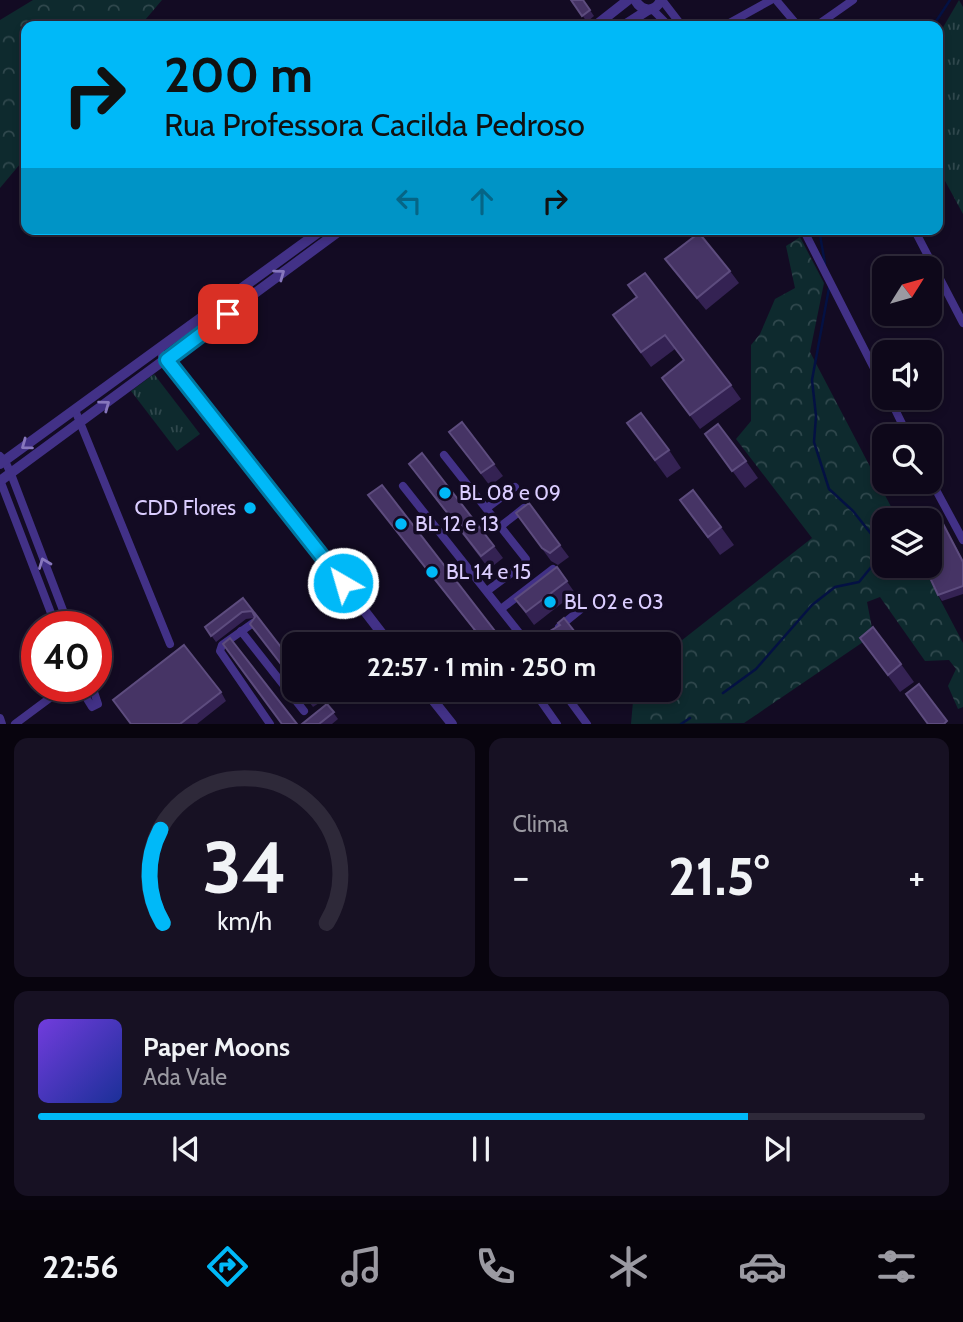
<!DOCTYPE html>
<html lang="pt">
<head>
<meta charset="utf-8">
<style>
	:root { --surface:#0e081a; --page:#171123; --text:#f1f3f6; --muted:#9b9aa2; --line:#2e2939; --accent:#00b9f8 }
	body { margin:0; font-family:Cabin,sans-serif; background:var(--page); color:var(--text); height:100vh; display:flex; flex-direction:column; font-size:26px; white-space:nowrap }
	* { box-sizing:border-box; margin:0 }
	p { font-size:23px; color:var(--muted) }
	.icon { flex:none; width:38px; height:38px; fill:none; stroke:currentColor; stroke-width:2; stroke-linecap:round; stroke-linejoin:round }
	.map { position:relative; height:724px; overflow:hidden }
	.panel { display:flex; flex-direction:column; gap:14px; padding:14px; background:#08040e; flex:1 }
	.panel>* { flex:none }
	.guide { position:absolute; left:21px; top:21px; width:922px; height:214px; border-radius:14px; box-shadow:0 4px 10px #0003,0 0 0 2px var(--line); background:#00b9f8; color:#111; overflow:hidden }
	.needle { width:46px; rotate:53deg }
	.buttons { position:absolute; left:872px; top:256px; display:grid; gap:14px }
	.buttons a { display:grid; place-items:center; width:70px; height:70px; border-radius:14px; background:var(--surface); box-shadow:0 4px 10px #0003,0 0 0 2px var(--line); font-size:35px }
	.speed { position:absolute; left:21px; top:611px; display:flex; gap:14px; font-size:35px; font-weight:700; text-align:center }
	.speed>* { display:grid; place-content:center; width:91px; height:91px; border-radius:50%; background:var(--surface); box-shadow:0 4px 10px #0003,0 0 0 2px var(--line); line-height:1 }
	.speed .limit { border:10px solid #d22; background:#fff; color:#111 }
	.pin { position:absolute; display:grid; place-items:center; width:60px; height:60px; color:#fff; margin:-30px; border-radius:14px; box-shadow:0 4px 10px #0006 }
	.me { position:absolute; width:77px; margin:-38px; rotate:322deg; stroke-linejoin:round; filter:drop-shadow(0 0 5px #0008) }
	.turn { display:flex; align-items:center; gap:24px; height:147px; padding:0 28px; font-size:32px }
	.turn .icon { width:91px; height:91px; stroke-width:2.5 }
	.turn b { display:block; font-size:49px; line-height:60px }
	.lanes { display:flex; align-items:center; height:66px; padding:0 28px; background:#0003; justify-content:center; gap:35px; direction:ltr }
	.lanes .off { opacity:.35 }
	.big { font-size:52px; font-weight:800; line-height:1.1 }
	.panel .tile { flex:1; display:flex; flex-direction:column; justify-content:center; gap:10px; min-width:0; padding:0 24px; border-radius:14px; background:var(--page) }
	.panel .dial { align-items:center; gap:0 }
	.dial svg { height:182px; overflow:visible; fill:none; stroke:var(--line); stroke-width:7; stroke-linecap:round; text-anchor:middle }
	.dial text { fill:var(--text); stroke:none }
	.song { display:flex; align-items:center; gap:21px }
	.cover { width:84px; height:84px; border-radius:10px; background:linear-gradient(135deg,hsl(260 70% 55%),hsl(230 70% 35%)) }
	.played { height:7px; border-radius:4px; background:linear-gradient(90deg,var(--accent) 80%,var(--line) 80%) }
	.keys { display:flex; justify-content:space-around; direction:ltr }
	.heat { display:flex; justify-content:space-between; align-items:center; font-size:38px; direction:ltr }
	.panel .tiles { flex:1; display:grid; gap:14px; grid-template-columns:1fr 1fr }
	.tile:last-child { grid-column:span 2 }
	.trip { position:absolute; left:282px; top:632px; width:399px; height:70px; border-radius:14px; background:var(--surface); box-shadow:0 4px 10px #0003,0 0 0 2px var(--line); font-weight:800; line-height:70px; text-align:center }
	.tabs { display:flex; height:112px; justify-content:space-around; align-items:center; background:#06030a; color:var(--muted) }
	.tabs .icon { width:49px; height:49px }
	.tabs .selected { color:var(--accent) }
	.tabs b { font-size:32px; color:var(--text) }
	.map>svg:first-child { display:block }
	.forest { fill:url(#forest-crowns) }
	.park { fill:url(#park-tufts) }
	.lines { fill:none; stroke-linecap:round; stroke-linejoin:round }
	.stream { stroke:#041143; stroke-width:2.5 }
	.minor { stroke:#423187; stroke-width:8 }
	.tertiary { stroke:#423187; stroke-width:10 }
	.wall { fill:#342253 }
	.shaded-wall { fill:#1f1138 }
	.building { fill:#463465; stroke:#5d4c7e; stroke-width:2 }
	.oneway { stroke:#8777bd }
	.route-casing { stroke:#0078a1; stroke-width:18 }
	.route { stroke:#00b9f8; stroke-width:12 }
	.poi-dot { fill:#00b9f8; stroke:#130b23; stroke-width:2.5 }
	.labels { text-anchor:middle; stroke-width:7; stroke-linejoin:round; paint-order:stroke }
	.poi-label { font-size:21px; fill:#dbcdff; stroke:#130b23; text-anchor:start }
</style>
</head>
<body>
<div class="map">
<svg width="963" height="724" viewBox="0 0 963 724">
	<defs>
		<pattern id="forest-crowns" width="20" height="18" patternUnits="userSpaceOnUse" patternTransform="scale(1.75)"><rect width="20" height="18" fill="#0e2a2e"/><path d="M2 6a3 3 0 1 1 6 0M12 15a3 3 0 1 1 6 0" fill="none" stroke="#30484d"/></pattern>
		<pattern id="park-tufts" width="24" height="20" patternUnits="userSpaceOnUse" patternTransform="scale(1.75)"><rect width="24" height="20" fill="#0e2a2e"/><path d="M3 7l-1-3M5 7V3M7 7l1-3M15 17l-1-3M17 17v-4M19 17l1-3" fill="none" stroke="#30484d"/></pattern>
	</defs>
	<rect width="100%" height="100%" fill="#130b23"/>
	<g class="forest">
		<polygon points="33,0 162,0 140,26 26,26 26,157 0,188 0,20"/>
		<polygon points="800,237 824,283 810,352 898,520 884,520 884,565 922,565 963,643 963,707 958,709 948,686 956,669 949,660 925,661 880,597 867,602 873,633 869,638 744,723 631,724 634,690 668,690 669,654 672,648 812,538 736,439 751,421 751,345 760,334 775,299 795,288 786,246"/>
	</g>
	<g class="park">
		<polygon points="959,0 963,7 963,214 938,168 938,36"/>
		<polygon points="154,374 200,434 177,451 131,391"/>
	</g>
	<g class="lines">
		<g class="stream">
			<polyline points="933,26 950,0"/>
			<polyline points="819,229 825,264"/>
			<polyline points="723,693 756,669 812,605 835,587 859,582 877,560 876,540 853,511 829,489 814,442 816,416 812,380 829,288"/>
			<polyline points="681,724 690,718"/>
		</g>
		<g class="minor">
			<polyline points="662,0 682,26"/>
			<polyline points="776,0 798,26"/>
			<polyline points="652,9 669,26"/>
			<polyline points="724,26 771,0"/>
			<polyline points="816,26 853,0"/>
			<polyline points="803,229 884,388"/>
			<polyline points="914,229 963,323"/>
			<polyline points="889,397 908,436"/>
			<polyline points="75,410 170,644"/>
			<polyline points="444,455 526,559 525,563 487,591"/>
			<polyline points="0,456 5,461 11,474 69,626"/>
			<polyline points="929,477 963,540"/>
			<polyline points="0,480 56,626"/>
			<polyline points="403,486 528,644"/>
			<polyline points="487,508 515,487"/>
			<polyline points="501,526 524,508"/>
			<polyline points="501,609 553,569"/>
			<polyline points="253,623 222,645 220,651 270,724"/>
			<polyline points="559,627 580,610"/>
			<polyline points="241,631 304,711"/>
			<polyline points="79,686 92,707 98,704 92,686"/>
			<polyline points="562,690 587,724"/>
			<polyline points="538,697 557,724"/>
			<polyline points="0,718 2,724"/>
			<polyline points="15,724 66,686"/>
		</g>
		<g class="tertiary">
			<path d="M635,0C642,12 655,13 661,0"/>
			<polyline points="595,26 628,0"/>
			<polyline points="623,26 648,10"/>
			<polyline points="163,356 253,466 390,644"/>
			<polyline points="0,464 323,229"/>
			<polyline points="0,481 342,229"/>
			<polyline points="425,690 452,724"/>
		</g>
	</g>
	<g class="wall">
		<polygon points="571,0 583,0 594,16 587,22"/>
		<polygon points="651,229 661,229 654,234"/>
		<polygon points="665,259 730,271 739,283 706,310 674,271"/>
		<polygon points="637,297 731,385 741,399 700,429 662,378 684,361 675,349 651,367 613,315"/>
		<polygon points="627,423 669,450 681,468 667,478"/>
		<polygon points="449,432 494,464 503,476 490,486"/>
		<polygon points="705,434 746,461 758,478 745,488"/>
		<polygon points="409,464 494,546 503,558 489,569"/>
		<polygon points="368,495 505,644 485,644"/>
		<polygon points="680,500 721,527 734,545 720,555"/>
		<polygon points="516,513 560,545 569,557 558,565 551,561"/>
		<polygon points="943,523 963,560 963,594 942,601 938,595"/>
		<polygon points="557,567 575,593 534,625 515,599"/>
		<polygon points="243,598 294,664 254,618 246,619 216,642 205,627"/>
		<polygon points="564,618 583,644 545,644 560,625"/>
		<polygon points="860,638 901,664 914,682 900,692"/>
		<polygon points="300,690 317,695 322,701 313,707"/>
		<polygon points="519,690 539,690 526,699"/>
		<polygon points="221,692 226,701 197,724 131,724"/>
		<polygon points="327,704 338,719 332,724 302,724"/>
	</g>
	<polygon class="shaded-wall" points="939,516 963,560 963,562"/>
	<g class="building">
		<polygon points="571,0 583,0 590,10 582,16"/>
		<polygon points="650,21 662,26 636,26 635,23"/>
		<polygon points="699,233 730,271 697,298 665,259"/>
		<polygon points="645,273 731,385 690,415 662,378 684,360 665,335 641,352 613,315 637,297 628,285"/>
		<polygon points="641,413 669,450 655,460 627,423"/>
		<polygon points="462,422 494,464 481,473 449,432"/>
		<polygon points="718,424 746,461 732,471 705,434"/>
		<polygon points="422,453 494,546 481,556 409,464"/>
		<polygon points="382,485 505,644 486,644 368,495"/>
		<polygon points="693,490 721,527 708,537 680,500"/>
		<polygon points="529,503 560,545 550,553 542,548 516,513"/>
		<polygon points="939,516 963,562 963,586 938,595 924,565 929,565 929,522"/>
		<polygon points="557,567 567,581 526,612 515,599"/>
		<polygon points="243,598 294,664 294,681 250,624 255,617 252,611 242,612 211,636 205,627"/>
		<polygon points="564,618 575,632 569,637 567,635 555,644 545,644 540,637 560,625 558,623"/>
		<polygon points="873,627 901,664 888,675 860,638"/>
		<polygon points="230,638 297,724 282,724 223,644"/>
		<polygon points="184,645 221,692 180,724 131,724 113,700"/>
		<polygon points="919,684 947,721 944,724 928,724 906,694"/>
		<polygon points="300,690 314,690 317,695 309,700"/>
		<polygon points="327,704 334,712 319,724 302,724"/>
	</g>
	<defs><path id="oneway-chevron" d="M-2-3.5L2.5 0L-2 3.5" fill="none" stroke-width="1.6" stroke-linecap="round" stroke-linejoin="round" transform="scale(1.75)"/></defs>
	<g class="oneway">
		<use href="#oneway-chevron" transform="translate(280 274) rotate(-36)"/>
		<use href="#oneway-chevron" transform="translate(105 405) rotate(-36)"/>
		<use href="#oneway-chevron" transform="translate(26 445) rotate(144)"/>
		<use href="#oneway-chevron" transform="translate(44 563) rotate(-111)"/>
	</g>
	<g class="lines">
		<g class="route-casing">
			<polyline id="route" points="228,314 167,360 343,583"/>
		</g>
		<use href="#route" class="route"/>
	</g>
	<g class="poi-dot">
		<circle cx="445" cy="493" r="7"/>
		<circle cx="250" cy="508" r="7"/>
		<circle cx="401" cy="524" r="7"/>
		<circle cx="432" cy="572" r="7"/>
		<circle cx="550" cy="602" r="7"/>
	</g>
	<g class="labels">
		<g class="poi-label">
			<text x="459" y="500">BL 08 e 09</text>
			<text x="236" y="515" text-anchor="end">CDD Flores</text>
			<text x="415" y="531">BL 12 e 13</text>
			<text x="446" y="579">BL 14 e 15</text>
			<text x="564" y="609">BL 02 e 03</text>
		</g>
	</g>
</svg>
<div class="buttons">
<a><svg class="needle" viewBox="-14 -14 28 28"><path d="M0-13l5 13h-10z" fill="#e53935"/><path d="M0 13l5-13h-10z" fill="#9b9aa2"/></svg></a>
<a><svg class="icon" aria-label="sound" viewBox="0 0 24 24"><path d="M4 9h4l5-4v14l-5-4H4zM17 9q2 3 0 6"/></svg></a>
<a><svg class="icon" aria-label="search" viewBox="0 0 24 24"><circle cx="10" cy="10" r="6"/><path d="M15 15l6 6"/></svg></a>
<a><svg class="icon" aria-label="layers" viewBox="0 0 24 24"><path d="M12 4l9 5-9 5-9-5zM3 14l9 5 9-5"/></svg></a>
</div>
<div class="speed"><div class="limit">40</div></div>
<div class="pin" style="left:228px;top:314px;background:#d93025"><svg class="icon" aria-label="arrive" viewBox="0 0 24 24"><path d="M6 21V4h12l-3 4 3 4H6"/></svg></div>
<svg class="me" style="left:343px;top:583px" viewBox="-20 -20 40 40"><circle r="17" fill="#00b9f8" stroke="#fff" stroke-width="3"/><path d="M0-11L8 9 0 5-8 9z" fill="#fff"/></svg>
<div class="trip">22:57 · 1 min · 250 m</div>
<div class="guide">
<div class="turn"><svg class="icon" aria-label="right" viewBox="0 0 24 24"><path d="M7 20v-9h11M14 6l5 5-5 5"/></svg><div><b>200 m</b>Rua Professora Cacilda Pedroso</div></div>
<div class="lanes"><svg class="icon off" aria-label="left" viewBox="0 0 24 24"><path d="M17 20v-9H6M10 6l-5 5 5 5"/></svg><svg class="icon off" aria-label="ahead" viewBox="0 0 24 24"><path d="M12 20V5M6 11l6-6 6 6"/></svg><svg class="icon" aria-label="right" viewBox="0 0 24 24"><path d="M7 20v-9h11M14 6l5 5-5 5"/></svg></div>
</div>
</div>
<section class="panel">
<div class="tiles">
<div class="tile dial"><svg viewBox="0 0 100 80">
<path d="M14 69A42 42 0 1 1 86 69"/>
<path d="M14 69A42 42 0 0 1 13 28" stroke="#00b9f8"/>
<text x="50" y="56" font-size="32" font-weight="700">34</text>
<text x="50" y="72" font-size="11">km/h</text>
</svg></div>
<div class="tile"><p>Clima</p>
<div class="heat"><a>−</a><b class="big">21.5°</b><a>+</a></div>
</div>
<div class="tile">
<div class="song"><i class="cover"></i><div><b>Paper Moons</b><p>Ada Vale</p></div></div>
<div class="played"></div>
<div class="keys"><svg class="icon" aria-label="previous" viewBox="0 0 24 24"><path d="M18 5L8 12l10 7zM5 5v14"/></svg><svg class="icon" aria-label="pause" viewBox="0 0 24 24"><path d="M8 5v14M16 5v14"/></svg><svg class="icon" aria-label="next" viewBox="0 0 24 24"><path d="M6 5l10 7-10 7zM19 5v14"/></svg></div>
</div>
</div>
</section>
<nav class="tabs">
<b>22:56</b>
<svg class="icon selected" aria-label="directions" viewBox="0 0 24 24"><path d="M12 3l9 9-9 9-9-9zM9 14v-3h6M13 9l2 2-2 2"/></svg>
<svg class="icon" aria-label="music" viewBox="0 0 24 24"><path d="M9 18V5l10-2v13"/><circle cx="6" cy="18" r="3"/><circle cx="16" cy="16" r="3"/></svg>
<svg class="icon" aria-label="phone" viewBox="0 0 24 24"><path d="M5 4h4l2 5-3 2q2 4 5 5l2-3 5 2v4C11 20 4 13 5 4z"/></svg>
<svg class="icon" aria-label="climate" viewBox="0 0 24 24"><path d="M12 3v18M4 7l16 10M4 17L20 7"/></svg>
<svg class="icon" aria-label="car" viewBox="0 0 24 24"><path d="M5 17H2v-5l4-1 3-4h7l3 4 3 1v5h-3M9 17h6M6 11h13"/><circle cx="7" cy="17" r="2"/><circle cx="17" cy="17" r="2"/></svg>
<svg class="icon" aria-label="filters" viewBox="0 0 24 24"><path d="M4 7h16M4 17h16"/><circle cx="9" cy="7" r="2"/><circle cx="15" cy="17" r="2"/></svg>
</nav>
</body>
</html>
